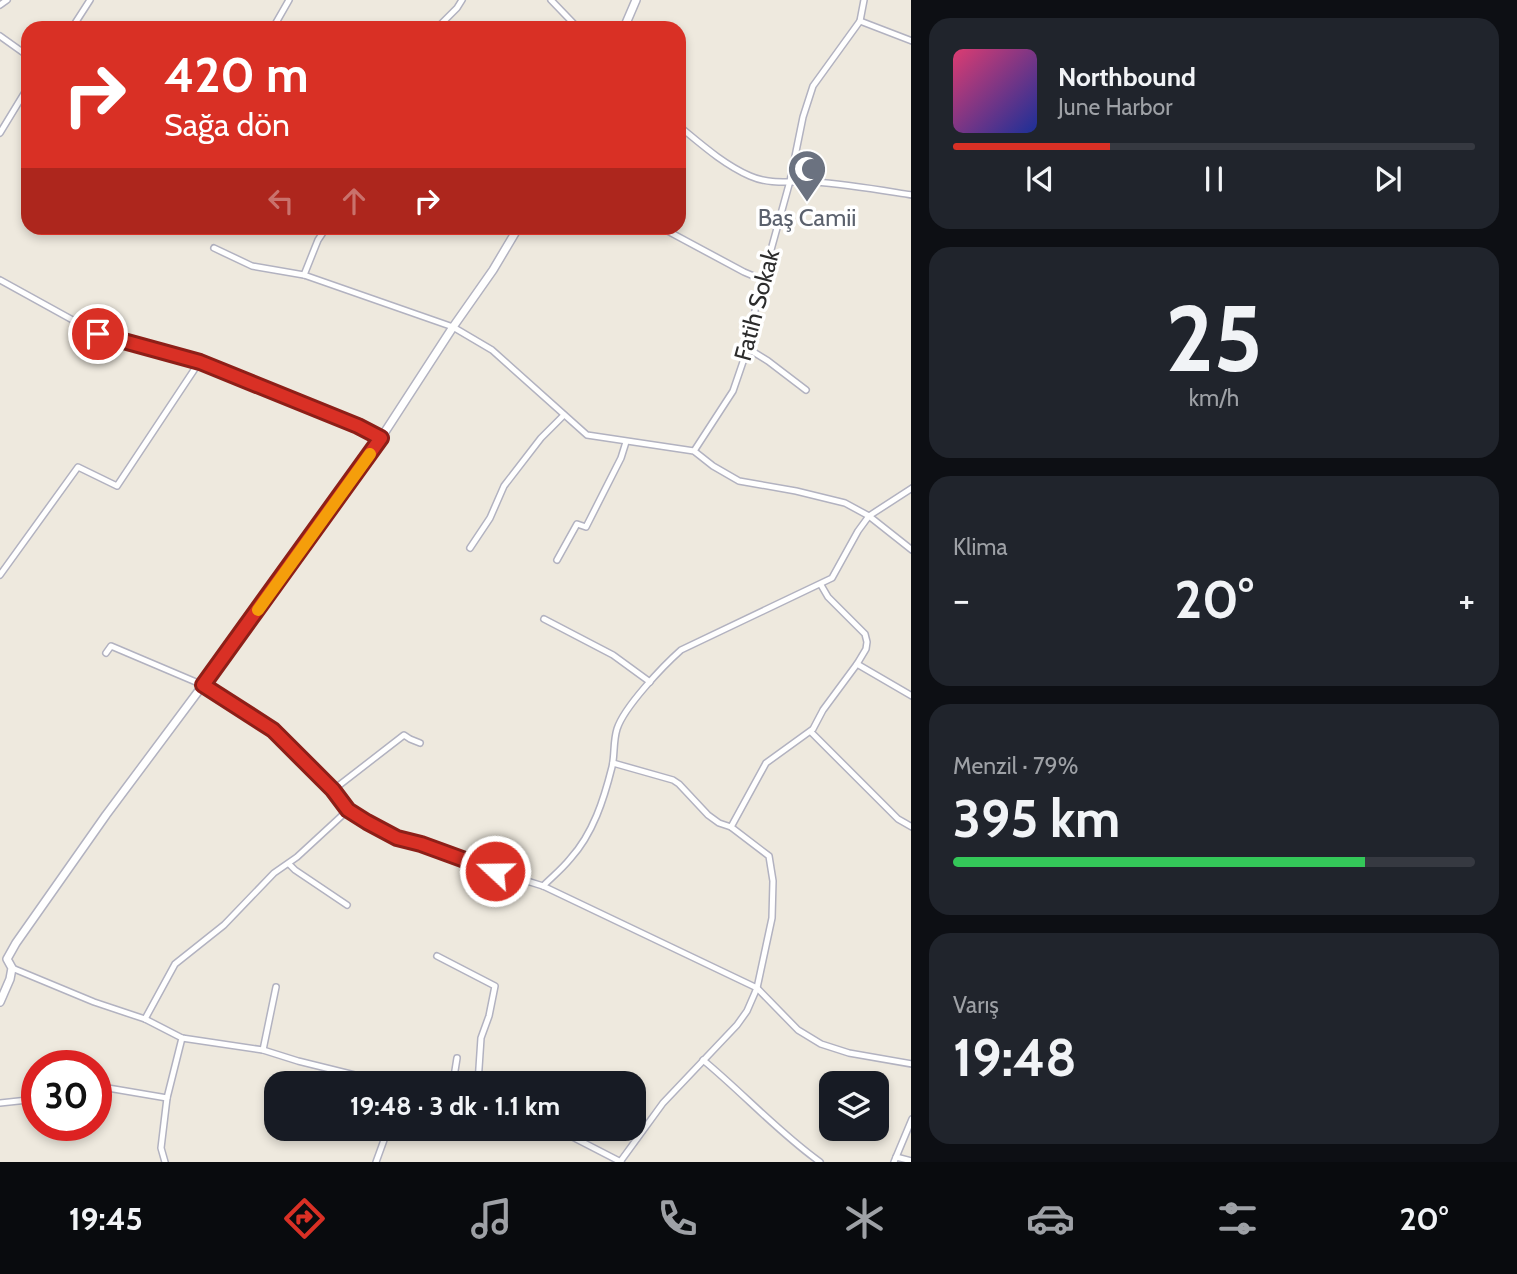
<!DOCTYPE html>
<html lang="tr">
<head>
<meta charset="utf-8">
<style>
	:root { --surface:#171b24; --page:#20242c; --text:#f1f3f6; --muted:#9ea1a6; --line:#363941; --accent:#d93025 }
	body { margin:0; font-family:Cabin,sans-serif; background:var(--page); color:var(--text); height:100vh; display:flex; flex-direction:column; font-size:26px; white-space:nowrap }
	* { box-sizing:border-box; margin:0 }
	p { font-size:23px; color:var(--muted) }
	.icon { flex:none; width:38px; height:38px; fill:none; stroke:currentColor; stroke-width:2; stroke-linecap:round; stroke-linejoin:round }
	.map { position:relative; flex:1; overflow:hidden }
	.drawer { display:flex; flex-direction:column; gap:18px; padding:18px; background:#0d0f14; width:606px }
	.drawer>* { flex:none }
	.hud { position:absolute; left:21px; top:21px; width:665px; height:214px; border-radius:21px; box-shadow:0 4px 10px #0003; background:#d93025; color:#fff; overflow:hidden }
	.tools { position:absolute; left:819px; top:1071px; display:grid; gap:14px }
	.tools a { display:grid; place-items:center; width:70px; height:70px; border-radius:14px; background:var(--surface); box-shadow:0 4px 10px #0003; font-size:35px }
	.speed { position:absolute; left:21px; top:1050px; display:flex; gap:14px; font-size:35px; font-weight:700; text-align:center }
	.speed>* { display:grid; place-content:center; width:91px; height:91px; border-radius:50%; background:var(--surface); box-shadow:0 4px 10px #0003; line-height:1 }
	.speed .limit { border:10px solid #d22; background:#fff; color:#111 }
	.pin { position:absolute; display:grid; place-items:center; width:60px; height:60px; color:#fff; margin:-30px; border:4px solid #fff; border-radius:50%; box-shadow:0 2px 7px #0007 }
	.me { position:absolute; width:77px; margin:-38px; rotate:291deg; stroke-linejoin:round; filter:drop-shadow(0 0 5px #0008) }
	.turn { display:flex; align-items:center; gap:24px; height:147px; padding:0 28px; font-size:32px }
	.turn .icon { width:91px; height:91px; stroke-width:2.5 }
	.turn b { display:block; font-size:49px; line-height:60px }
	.lanes { display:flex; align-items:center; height:66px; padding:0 28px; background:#0003; justify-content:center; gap:35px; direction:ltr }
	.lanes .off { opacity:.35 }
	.big { font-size:52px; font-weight:700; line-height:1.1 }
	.drawer .widget { flex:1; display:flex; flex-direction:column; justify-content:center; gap:10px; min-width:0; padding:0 24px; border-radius:21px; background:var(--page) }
	.drawer .dial { align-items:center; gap:0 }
	.dial b { font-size:91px; line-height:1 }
	.song { display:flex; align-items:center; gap:21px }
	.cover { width:84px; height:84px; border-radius:10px; background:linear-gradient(135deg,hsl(340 70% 55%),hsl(230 70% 35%)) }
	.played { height:7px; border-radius:4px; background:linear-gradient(90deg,var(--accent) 30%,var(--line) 30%) }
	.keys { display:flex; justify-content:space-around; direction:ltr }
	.heat { display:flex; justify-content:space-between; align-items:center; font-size:38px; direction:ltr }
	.charge { height:10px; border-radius:5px; background:linear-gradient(90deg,#34c759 79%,var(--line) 0) }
	.trip { position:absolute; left:264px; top:1071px; width:382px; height:70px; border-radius:21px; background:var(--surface); box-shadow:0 4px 10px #0003; font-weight:700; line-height:70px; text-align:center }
	.tabs { display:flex; height:112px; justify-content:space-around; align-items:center; background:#090b0e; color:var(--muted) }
	.tabs .icon { width:49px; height:49px }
	.tabs .selected { color:var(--accent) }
	.tabs b { font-size:32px; color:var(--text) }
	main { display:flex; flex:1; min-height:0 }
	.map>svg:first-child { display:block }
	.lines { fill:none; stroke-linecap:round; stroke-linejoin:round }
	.minor-casing { stroke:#b2b2c0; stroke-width:8 }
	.tertiary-casing { stroke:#b2b2c0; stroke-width:10 }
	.minor { stroke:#fff; stroke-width:5 }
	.tertiary { stroke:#fff; stroke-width:7 }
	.route-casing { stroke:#8d1f18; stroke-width:18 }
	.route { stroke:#d93025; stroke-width:12 }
	.slow { stroke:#f59e0b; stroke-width:12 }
	.labels { text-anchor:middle; stroke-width:7; stroke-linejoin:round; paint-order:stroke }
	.worship-label { font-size:24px; fill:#5b616d; stroke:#fff }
	.street-label { font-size:24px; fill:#2c2c2c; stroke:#fff }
</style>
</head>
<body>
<main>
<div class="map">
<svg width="912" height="1162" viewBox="0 0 912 1162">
	<rect width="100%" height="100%" fill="#eee9de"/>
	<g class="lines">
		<g class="minor-casing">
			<g id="minor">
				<polyline points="551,0 578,28"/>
				<polyline points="0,5 7,0"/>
				<polyline points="860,21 912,41"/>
				<polyline points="72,28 90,0"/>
				<polyline points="273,28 289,0"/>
				<polyline points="437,28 457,8 462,0"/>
				<polyline points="0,36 28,56"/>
				<path d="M679,126C701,144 723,164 750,176C770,185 792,181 814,182C846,184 880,190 912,195"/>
				<polyline points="0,133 28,87"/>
				<polyline points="662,228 744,272 763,280"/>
				<polyline points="214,248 252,266 304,275 453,327 492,350 587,435 694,451 713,466 739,481 796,491 845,503 869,516 912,550"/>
				<polyline points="304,275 318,240 326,228"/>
				<polyline points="0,280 98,334 200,361 358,426 381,438"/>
				<polyline points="747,348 768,361 806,390"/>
				<polyline points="694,451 733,391 745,356 758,297 790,181 803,117 813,86 860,21 864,0"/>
				<polyline points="470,548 490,518 504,486 541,438 564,415"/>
				<polyline points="557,560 577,524 586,527 621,458 626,442"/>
				<polyline points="0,575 78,467 117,486 200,361"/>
				<polyline points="544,619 613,655 650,682"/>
				<polyline points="106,653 111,646 203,685 273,730 333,790 348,810 367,822 397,838 421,844 495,871 543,886 757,988 798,1030 821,1044 849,1053 912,1064"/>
				<polyline points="857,664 912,696"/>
				<polyline points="811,732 898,819 912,827"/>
				<polyline points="613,763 673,780 679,784 708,815 719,823 731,827 769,856 773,881 772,918 757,988 747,1011 737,1025 663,1103 620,1162"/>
				<polyline points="333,790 404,735 410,739 420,743"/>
				<polyline points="731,827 766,763 813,729 823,710 857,664 866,649 867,642 865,634 828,597 821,585"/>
				<polyline points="289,864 295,870 347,905"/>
				<path d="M543,886C552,877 562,869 570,859C593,834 604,799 612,767C615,754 613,742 617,729C624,707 663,666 681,650L832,578L858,531L869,516L912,488"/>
				<polyline points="437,956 495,986 489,1016 481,1038 478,1083"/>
				<polyline points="12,968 94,1002 145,1019 182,1038 263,1050 298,1061 387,1083"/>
				<polyline points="145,1019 175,964 224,925 274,873 297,857 348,810"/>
				<polyline points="263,1050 276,987"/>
				<path d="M703,1060C743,1093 778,1132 820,1162"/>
				<polyline points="453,1083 457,1058"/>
				<polyline points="96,1089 108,1088 167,1098"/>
				<polyline points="0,1103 37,1099"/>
				<polyline points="557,1129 621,1162"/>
				<polyline points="896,1157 912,1161"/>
				<polyline points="165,1162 161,1148 167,1098 182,1038"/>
				<polyline points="376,1162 388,1129"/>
				<polyline points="894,1162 912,1119"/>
			</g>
		</g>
		<g class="tertiary-casing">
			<g id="tertiary">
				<polyline points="624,28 636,0"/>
				<polyline points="0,1002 10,979 12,968 7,959 16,943 106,815 203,685 381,438 453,327 493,270 518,228"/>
			</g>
		</g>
		<use href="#minor" class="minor"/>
		<use href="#tertiary" class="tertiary"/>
	</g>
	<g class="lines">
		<g class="route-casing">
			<polyline id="route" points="98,334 200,362 358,426 381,438 203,685 273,730 333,790 348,810 367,822 397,838 421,844 495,871"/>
		</g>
		<use href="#route" class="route"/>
		<polyline class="slow" points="258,610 370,454"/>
	</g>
	<defs>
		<g id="mosque-pin" transform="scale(2.0125)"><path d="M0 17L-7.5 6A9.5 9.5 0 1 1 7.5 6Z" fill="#6b7280" stroke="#fff"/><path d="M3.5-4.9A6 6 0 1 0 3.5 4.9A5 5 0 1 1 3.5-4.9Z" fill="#fff"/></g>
	</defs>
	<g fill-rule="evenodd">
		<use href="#mosque-pin" x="807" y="169"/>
	</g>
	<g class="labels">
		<g class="worship-label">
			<text x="807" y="226">Baş Camii</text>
		</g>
		<g class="street-label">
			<text transform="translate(757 305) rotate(-75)" y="8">Fatih Sokak</text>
		</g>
	</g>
</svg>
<div class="tools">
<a><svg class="icon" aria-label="layers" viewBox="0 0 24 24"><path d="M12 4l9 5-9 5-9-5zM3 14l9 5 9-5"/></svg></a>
</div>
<div class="speed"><div class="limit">30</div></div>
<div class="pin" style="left:98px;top:334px;background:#d93025"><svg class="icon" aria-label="arrive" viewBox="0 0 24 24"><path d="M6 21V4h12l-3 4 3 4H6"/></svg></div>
<svg class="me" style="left:495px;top:871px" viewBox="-20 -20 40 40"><circle r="17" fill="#d93025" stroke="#fff" stroke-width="3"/><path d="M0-11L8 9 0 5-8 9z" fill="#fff"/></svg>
<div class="trip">19:48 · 3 dk · 1.1 km</div>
<div class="hud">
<div class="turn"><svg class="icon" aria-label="right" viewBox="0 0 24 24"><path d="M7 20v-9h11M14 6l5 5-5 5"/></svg><div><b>420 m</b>Sağa dön</div></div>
<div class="lanes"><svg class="icon off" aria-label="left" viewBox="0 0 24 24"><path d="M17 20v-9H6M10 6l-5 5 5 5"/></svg><svg class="icon off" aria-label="ahead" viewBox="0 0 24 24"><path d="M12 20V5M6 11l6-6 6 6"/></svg><svg class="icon" aria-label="right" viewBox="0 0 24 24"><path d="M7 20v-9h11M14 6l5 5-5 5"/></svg></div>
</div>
</div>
<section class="drawer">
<div class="widget">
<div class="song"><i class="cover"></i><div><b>Northbound</b><p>June Harbor</p></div></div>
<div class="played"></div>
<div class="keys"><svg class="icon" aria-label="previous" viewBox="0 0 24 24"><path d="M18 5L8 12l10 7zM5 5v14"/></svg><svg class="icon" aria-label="pause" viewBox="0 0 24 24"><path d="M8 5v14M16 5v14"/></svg><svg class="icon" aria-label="next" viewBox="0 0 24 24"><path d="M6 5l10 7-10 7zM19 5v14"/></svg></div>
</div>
<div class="widget dial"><b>25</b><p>km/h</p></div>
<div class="widget"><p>Klima</p>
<div class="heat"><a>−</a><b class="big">20°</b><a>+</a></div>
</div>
<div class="widget"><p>Menzil · 79%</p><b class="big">395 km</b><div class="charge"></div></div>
<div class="widget"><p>Varış</p><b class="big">19:48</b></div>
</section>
</main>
<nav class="tabs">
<b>19:45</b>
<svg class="icon selected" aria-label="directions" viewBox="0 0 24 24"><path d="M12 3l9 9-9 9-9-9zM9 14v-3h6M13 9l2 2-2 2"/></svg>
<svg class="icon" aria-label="music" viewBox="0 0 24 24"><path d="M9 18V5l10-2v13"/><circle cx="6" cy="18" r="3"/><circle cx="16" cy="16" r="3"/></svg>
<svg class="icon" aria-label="phone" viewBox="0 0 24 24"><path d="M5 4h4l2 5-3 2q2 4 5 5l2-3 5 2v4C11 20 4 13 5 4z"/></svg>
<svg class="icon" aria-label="climate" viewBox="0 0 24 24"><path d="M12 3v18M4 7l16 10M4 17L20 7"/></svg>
<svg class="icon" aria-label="car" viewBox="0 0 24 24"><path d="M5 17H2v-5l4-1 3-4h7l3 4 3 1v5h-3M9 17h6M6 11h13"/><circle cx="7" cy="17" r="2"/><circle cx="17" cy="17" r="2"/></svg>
<svg class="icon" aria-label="filters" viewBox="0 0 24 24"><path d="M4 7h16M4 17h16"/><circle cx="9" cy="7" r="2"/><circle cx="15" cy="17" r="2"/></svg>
<b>20°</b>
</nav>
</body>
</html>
